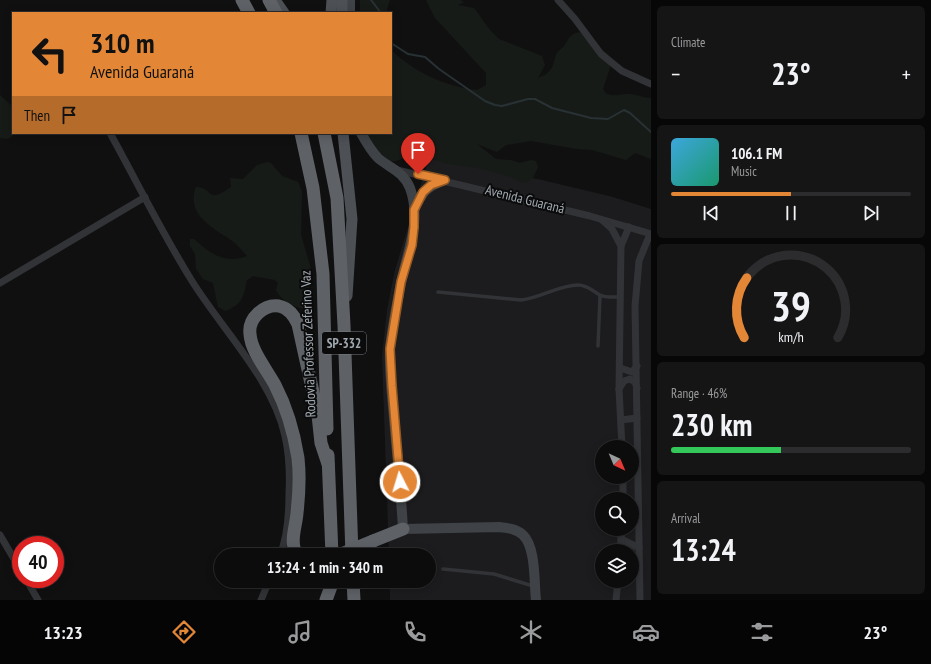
<!DOCTYPE html>
<html lang="en">
<head>
<meta charset="utf-8">
<style>
	:root { --surface:#0c0c0d; --page:#151516; --text:#f1f3f6; --muted:#9a9b9d; --line:#2c2c2e; --accent:#e38736 }
	body { margin:0; font-family:"PT Sans Narrow",sans-serif; background:var(--page); color:var(--text); height:100vh; display:flex; flex-direction:column; font-size:15px; white-space:nowrap }
	* { box-sizing:border-box; margin:0 }
	p { font-size:13px; color:var(--muted) }
	.icon { flex:none; width:22px; height:22px; fill:none; stroke:currentColor; stroke-width:2; stroke-linecap:round; stroke-linejoin:round }
	.map { position:relative; flex:1; overflow:hidden }
	.sheet { display:flex; flex-direction:column; gap:6px; padding:6px; background:#070707; width:280px }
	.sheet>* { flex:none }
	.hud { position:absolute; left:12px; top:12px; width:380px; height:122px; border-radius:0px; box-shadow:0 2px 10px #0003,0 0 0 1px var(--line); background:#e38736; color:#111; overflow:hidden }
	.needle { width:26px; rotate:136deg }
	.controls { position:absolute; left:595px; top:440px; display:grid; gap:8px }
	.controls a { display:grid; place-items:center; width:44px; height:44px; border-radius:50%; background:var(--surface); box-shadow:0 2px 10px #0003,0 0 0 1px var(--line); font-size:20px }
	.speed { position:absolute; left:12px; top:536px; display:flex; gap:8px; font-size:20px; font-weight:700; text-align:center }
	.speed>* { display:grid; place-content:center; width:52px; height:52px; border-radius:50%; background:var(--surface); box-shadow:0 2px 10px #0003,0 0 0 1px var(--line); line-height:1 }
	.speed .limit { border:6px solid #d22; background:#fff; color:#111 }
	.pin { position:absolute; display:grid; place-items:center; width:34px; height:34px; color:#fff; margin:-41px -17px; border-radius:50% 50% 50% 0; rotate:-45deg; box-shadow:0 0 4px #0007 }
	.pin .icon { rotate:45deg }
	.me { position:absolute; width:44px; margin:-22px; rotate:355deg; stroke-linejoin:round; filter:drop-shadow(0 0 3px #0008) }
	.turn { display:flex; align-items:center; gap:14px; height:84px; padding:0 12px; font-size:18px }
	.turn .icon { width:52px; height:52px; stroke-width:2.5 }
	.turn b { display:block; font-size:28px; line-height:34px }
	.then { display:flex; align-items:center; height:38px; padding:0 12px; background:#0003; gap:8px; font-size:15px }
	.big { font-size:30px; font-weight:800; line-height:1.1 }
	.sheet .card { flex:1; display:flex; flex-direction:column; justify-content:center; gap:6px; min-width:0; padding:0 14px; border-radius:6px; background:var(--page) }
	.sheet .dial { align-items:center; gap:0 }
	.dial svg { height:104px; overflow:visible; fill:none; stroke:var(--line); stroke-width:7; stroke-linecap:round; text-anchor:middle }
	.dial text { fill:var(--text); stroke:none }
	.song { display:flex; align-items:center; gap:12px }
	.cover { width:48px; height:48px; border-radius:6px; background:linear-gradient(135deg,hsl(200 70% 55%),hsl(160 70% 35%)) }
	.played { height:4px; border-radius:2px; background:linear-gradient(90deg,var(--accent) 50%,var(--line) 50%) }
	.keys { display:flex; justify-content:space-around; direction:ltr }
	.heat { display:flex; justify-content:space-between; align-items:center; font-size:22px; direction:ltr }
	.charge { height:6px; border-radius:3px; background:linear-gradient(90deg,#34c759 46%,var(--line) 0) }
	.trip { position:absolute; left:214px; top:548px; width:222px; height:40px; border-radius:20px; background:var(--surface); box-shadow:0 2px 10px #0003,0 0 0 1px var(--line); font-weight:800; line-height:40px; text-align:center }
	.menu { display:flex; height:64px; justify-content:space-around; align-items:center; background:#050505; color:var(--muted) }
	.menu .icon { width:28px; height:28px }
	.menu .current { color:var(--accent) }
	.menu b { font-size:18px; color:var(--text) }
	main { display:flex; flex:1; min-height:0 }
	.map>svg:first-child { display:block }
	.built { fill:#1c1c1e; fill-rule:evenodd }
	.green { fill:#171b17 }
	.lines { fill:none; stroke-linecap:round; stroke-linejoin:round }
	.stream { stroke:#283134; stroke-width:2 }
	.lane { stroke:#313336; stroke-width:3.5 }
	.street { stroke:#313336; stroke-width:7 }
	.secondary { stroke:#3f4246; stroke-width:10 }
	.primary { stroke:#4d5055; stroke-width:11 }
	.highway { stroke:#5e6267; stroke-width:13 }
	.highway-bridge { stroke:#5e6267; stroke-width:13 }
	.route-casing { stroke:#945823; stroke-width:10 }
	.route { stroke:#e38736; stroke-width:7 }
	.labels { text-anchor:middle; stroke-width:4; stroke-linejoin:round; paint-order:stroke }
	.shield { fill:#0b0b0c; stroke:#757a80; stroke-width:1 }
	.shield-label { font-size:13px; font-weight:bold; fill:#a2aab1 }
	.street-label { font-size:14px; fill:#a2aab1; stroke:#0b0b0c }
</style>
</head>
<body>
<main>
<div class="map">
<svg width="651" height="600" viewBox="0 0 651 600">
	<rect width="100%" height="100%" fill="#101011"/>
	<path class="built" d="M429,158L542,180L613,197L651,209V600H390V581H429V555H389L382,356L387,310L395,270ZM602,447H632V477H602ZM602,499H632V529H602ZM602,551H632V581H602Z"/>
	<g class="green">
		<polygon points="360,0 390,0 386,13 360,13"/>
		<path d="M426,0H460L464,2L458,5L474,8L490,30L499,39L542,56L545,65L538,78C552,73 552,68 556,55C557,51 562,49 564,46C570,37 571,32 583,32L613,59L603,89C609,100 619,93 629,94C636,94 643,98 651,98V159L635,153L626,160L592,150L577,149L531,141L506,145L497,152L477,144L496,159L511,160L520,163L531,160L536,161L538,167L533,178L526,183L520,182L511,177L477,168L448,164L419,156L411,155L396,161H389L379,152L366,133H391V50C414,72 446,87 477,90L486,85V73L435,18Z"/>
		<polygon points="0,95 13,107 13,133 16,133 8,139 0,138"/>
		<path d="M267,162L271,163L282,176L298,182L302,191L301,235L311,269L310,283L303,309C292,305 281,301 276,290L278,283L275,280L253,276L247,280C243,298 243,304 225,311L218,307L213,283L203,279L196,269L195,254L190,246V239H194C209,253 226,265 247,256C243,251 238,246 234,242C216,229 185,216 196,187C215,188 205,205 231,187L230,178L243,179L257,165Z"/>
	</g>
	<g class="lines">
		<g class="stream">
			<polyline points="371,0 381,13"/>
			<polyline points="391,43 408,54 425,57 439,69 485,101 495,105 502,106 528,99 535,99 552,108 591,118 608,119 624,110 630,113 651,132"/>
		</g>
		<g class="lane">
			<path d="M438,292L521,300C541,298 559,285 578,285C588,285 592,291 600,295C605,298 615,297 621,297"/>
			<polyline points="598,346 600,296"/>
			<polyline points="443,569 494,574 533,586"/>
		</g>
		<g class="street">
			<polyline points="558,0 575,19 601,54 622,71 651,84"/>
			<path d="M110,133C137,182 162,233 192,281C221,328 273,380 285,436C289,454 290,474 289,493C289,513 288,536 280,555"/>
			<polyline points="397,170 590,216 651,234"/>
			<polyline points="602,220 612,229 621,246"/>
			<polyline points="0,283 145,197"/>
			<polyline points="620,368 632,372 637,366"/>
			<polyline points="619,389 624,381 630,379 635,382 637,388"/>
			<polyline points="621,420 637,418"/>
			<polyline points="622,447 619,389 621,246 629,227"/>
			<polyline points="623,499 623,477"/>
			<polyline points="0,535 21,571"/>
			<polyline points="621,539 639,548"/>
			<polyline points="620,551 622,529"/>
			<polyline points="26,579 38,600"/>
			<polyline points="261,600 269,581"/>
			<polyline points="616,600 618,581"/>
			<polyline points="640,600 635,306 639,261 650,234"/>
		</g>
		<g class="secondary">
			<polyline points="350,13 350,0"/>
			<path d="M361,133C366,142 371,151 378,158C391,169 403,171 410,188C422,221 407,252 401,283C397,304 392,327 390,349C389,371 392,395 394,418C397,455 401,492 403,529L499,527C508,528 517,529 523,535C536,547 534,583 536,600"/>
			<path d="M414,210C422,192 426,187 445,180"/>
		</g>
		<g class="primary">
			<polyline points="275,0 284,13"/>
			<polyline points="331,13 332,0"/>
			<polyline points="342,13 342,0"/>
			<polyline points="343,133 352,219 347,296"/>
		</g>
		<g class="highway">
			<polyline points="242,0 249,13"/>
			<polyline points="269,0 276,13"/>
			<polyline points="301,133 313,188 323,274 327,429"/>
			<polyline points="324,133 337,198 344,325 352,555"/>
			<polyline points="328,455 332,555"/>
			<polyline points="373,541 403,529"/>
			<path d="M297,555C289,542 296,527 297,513C299,495 300,476 298,458C294,433 287,408 275,385C267,370 251,351 250,334C248,318 264,304 279,306C289,308 294,316 298,324L318,415L321,443L328,464"/>
			<polyline points="353,581 354,600"/>
			<polyline points="326,600 333,581"/>
		</g>
		<polyline class="highway-bridge" points="339,555 373,541"/>
	</g>
	<g class="lines">
		<g class="route-casing">
			<polyline id="route" points="400,482 392,386 390,349 401,282 412,245 414,227 414,210 423,192 431,185 445,180 418,174"/>
		</g>
		<use href="#route" class="route"/>
	</g>
	<g class="labels">
		<rect class="shield" x="322" y="332" width="44" height="22" rx="3"/>
		<g class="shield-label">
			<text x="344" y="348">SP-332</text>
		</g>
		<g class="street-label">
			<text transform="translate(525 199) rotate(14)" y="5">Avenida Guaraná</text>
			<text transform="translate(308 344) rotate(-92)" y="5">Rodovia Professor Zeferino Vaz</text>
		</g>
	</g>
</svg>
<div class="controls">
<a><svg class="needle" viewBox="-14 -14 28 28"><path d="M0-13l5 13h-10z" fill="#e53935"/><path d="M0 13l5-13h-10z" fill="#9a9b9d"/></svg></a>
<a><svg class="icon" aria-label="search" viewBox="0 0 24 24"><circle cx="10" cy="10" r="6"/><path d="M15 15l6 6"/></svg></a>
<a><svg class="icon" aria-label="layers" viewBox="0 0 24 24"><path d="M12 4l9 5-9 5-9-5zM3 14l9 5 9-5"/></svg></a>
</div>
<div class="speed"><div class="limit">40</div></div>
<div class="pin" style="left:418px;top:174px;background:#d93025"><svg class="icon" aria-label="arrive" viewBox="0 0 24 24"><path d="M6 21V4h12l-3 4 3 4H6"/></svg></div>
<svg class="me" style="left:400px;top:482px" viewBox="-20 -20 40 40"><circle r="17" fill="#e38736" stroke="#fff" stroke-width="3"/><path d="M0-11L8 9 0 5-8 9z" fill="#fff"/></svg>
<div class="trip">13:24 · 1 min · 340 m</div>
<div class="hud">
<div class="turn"><svg class="icon" aria-label="left" viewBox="0 0 24 24"><path d="M17 20v-9H6M10 6l-5 5 5 5"/></svg><div><b>310 m</b>Avenida Guaraná</div></div>
<div class="then">Then<svg class="icon" aria-label="arrive" viewBox="0 0 24 24"><path d="M6 21V4h12l-3 4 3 4H6"/></svg></div>
</div>
</div>
<section class="sheet">
<div class="card"><p>Climate</p>
<div class="heat"><a>−</a><b class="big">23°</b><a>+</a></div>
</div>
<div class="card">
<div class="song"><i class="cover"></i><div><b>106.1 FM</b><p>Music</p></div></div>
<div class="played"></div>
<div class="keys"><svg class="icon" aria-label="previous" viewBox="0 0 24 24"><path d="M18 5L8 12l10 7zM5 5v14"/></svg><svg class="icon" aria-label="pause" viewBox="0 0 24 24"><path d="M8 5v14M16 5v14"/></svg><svg class="icon" aria-label="next" viewBox="0 0 24 24"><path d="M6 5l10 7-10 7zM19 5v14"/></svg></div>
</div>
<div class="card dial"><svg viewBox="0 0 100 80">
<path d="M14 69A42 42 0 1 1 86 69"/>
<path d="M14 69A42 42 0 0 1 16 23" stroke="#e38736"/>
<text x="50" y="56" font-size="32" font-weight="700">39</text>
<text x="50" y="72" font-size="11">km/h</text>
</svg></div>
<div class="card"><p>Range · 46%</p><b class="big">230 km</b><div class="charge"></div></div>
<div class="card"><p>Arrival</p><b class="big">13:24</b></div>
</section>
</main>
<nav class="menu">
<b>13:23</b>
<svg class="icon current" aria-label="directions" viewBox="0 0 24 24"><path d="M12 3l9 9-9 9-9-9zM9 14v-3h6M13 9l2 2-2 2"/></svg>
<svg class="icon" aria-label="music" viewBox="0 0 24 24"><path d="M9 18V5l10-2v13"/><circle cx="6" cy="18" r="3"/><circle cx="16" cy="16" r="3"/></svg>
<svg class="icon" aria-label="phone" viewBox="0 0 24 24"><path d="M5 4h4l2 5-3 2q2 4 5 5l2-3 5 2v4C11 20 4 13 5 4z"/></svg>
<svg class="icon" aria-label="climate" viewBox="0 0 24 24"><path d="M12 3v18M4 7l16 10M4 17L20 7"/></svg>
<svg class="icon" aria-label="car" viewBox="0 0 24 24"><path d="M5 17H2v-5l4-1 3-4h7l3 4 3 1v5h-3M9 17h6M6 11h13"/><circle cx="7" cy="17" r="2"/><circle cx="17" cy="17" r="2"/></svg>
<svg class="icon" aria-label="filters" viewBox="0 0 24 24"><path d="M4 7h16M4 17h16"/><circle cx="9" cy="7" r="2"/><circle cx="15" cy="17" r="2"/></svg>
<b>23°</b>
</nav>
</body>
</html>
